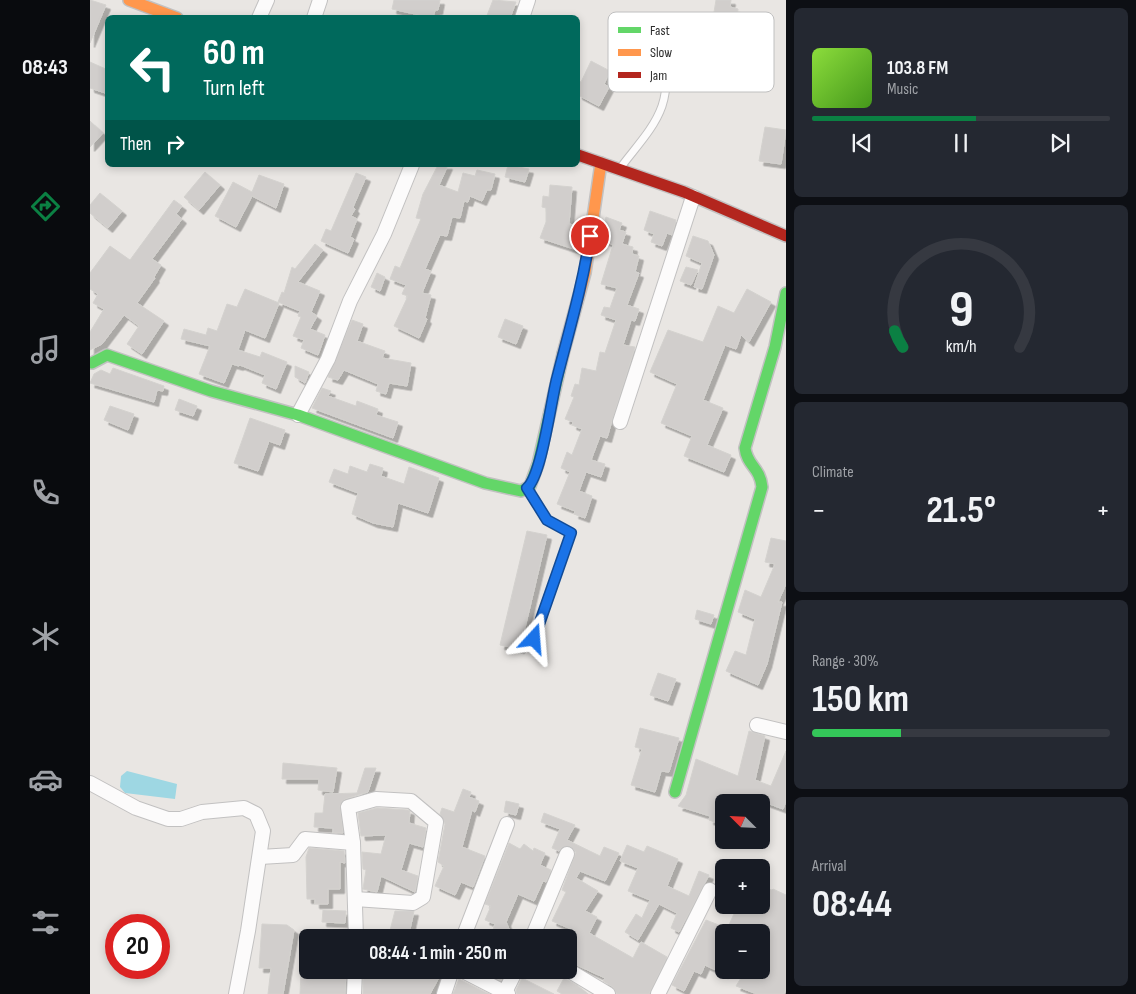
<!DOCTYPE html>
<html lang="en">
<head>
<meta charset="utf-8">
<style>
	:root { --surface:#171b24; --page:#242831; --text:#f1f3f6; --muted:#9ea1a6; --line:#363941; --accent:#0b8043 }
	body { margin:0; font-family:"Sofia Sans Condensed",sans-serif; background:var(--page); color:var(--text); height:100vh; display:flex; flex-direction:column; font-size:19px; white-space:nowrap }
	* { box-sizing:border-box; margin:0 }
	p { font-size:16px; color:var(--muted) }
	.icon { flex:none; width:28px; height:28px; fill:none; stroke:currentColor; stroke-width:2; stroke-linecap:round; stroke-linejoin:round }
	.map { position:relative; flex:1; overflow:hidden }
	.drawer { display:flex; flex-direction:column; gap:8px; padding:8px; background:#0d0f14; width:350px }
	.drawer>* { flex:none }
	.top-card { position:absolute; left:15px; top:15px; width:475px; height:152px; border-radius:8px; box-shadow:0 2px 8px #0003; background:#00695c; color:#fff; overflow:hidden }
	.needle { width:32px; rotate:294deg }
	.fabs { position:absolute; left:625px; top:794px; display:grid; gap:10px }
	.fabs a { display:grid; place-items:center; width:55px; height:55px; border-radius:8px; background:var(--surface); box-shadow:0 2px 8px #0003; font-size:25px }
	.speed { position:absolute; left:15px; top:914px; display:flex; gap:10px; font-size:25px; font-weight:700; text-align:center }
	.speed>* { display:grid; place-content:center; width:65px; height:65px; border-radius:50%; background:var(--surface); box-shadow:0 2px 8px #0003; line-height:1 }
	.speed .limit { border:8px solid #d22; background:#fff; color:#111 }
	.pin { position:absolute; display:grid; place-items:center; width:42px; height:42px; color:#fff; margin:-21px; border:2px solid #fff; border-radius:50%; box-shadow:0 1px 5px #0007 }
	.me { position:absolute; width:55px; margin:-28px; rotate:19deg; stroke-linejoin:round; filter:drop-shadow(0 0 4px #0008) }
	.turn { display:flex; align-items:center; gap:18px; height:105px; padding:0 15px; font-size:22px }
	.turn .icon { width:65px; height:65px; stroke-width:2.5 }
	.turn b { display:block; font-size:35px; line-height:42px }
	.then { display:flex; align-items:center; height:48px; padding:0 15px; background:#0003; gap:10px; font-size:19px }
	.big { font-size:38px; font-weight:700; line-height:1.1 }
	.drawer .tile { flex:1; display:flex; flex-direction:column; justify-content:center; gap:8px; min-width:0; padding:0 18px; border-radius:8px; background:var(--page) }
	.drawer .dial { align-items:center; gap:0 }
	.dial svg { height:130px; overflow:visible; fill:none; stroke:var(--line); stroke-width:7; stroke-linecap:round; text-anchor:middle }
	.dial text { fill:var(--text); stroke:none }
	.song { display:flex; align-items:center; gap:15px }
	.cover { width:60px; height:60px; border-radius:8px; background:linear-gradient(135deg,hsl(90 70% 55%),hsl(100 70% 35%)) }
	.played { height:5px; border-radius:2px; background:linear-gradient(90deg,var(--accent) 55%,var(--line) 55%) }
	.keys { display:flex; justify-content:space-around; direction:ltr }
	.heat { display:flex; justify-content:space-between; align-items:center; font-size:28px; direction:ltr }
	.charge { height:8px; border-radius:4px; background:linear-gradient(90deg,#34c759 30%,var(--line) 0) }
	.trip { position:absolute; left:209px; top:929px; width:278px; height:50px; border-radius:8px; background:var(--surface); box-shadow:0 2px 8px #0003; font-weight:700; line-height:50px; text-align:center }
	main { display:flex; flex:1; min-height:0 }
	.tabs { display:flex; flex-direction:column; width:90px; justify-content:space-around; align-items:center; background:#090b0e; color:var(--muted) }
	.tabs .icon { width:35px; height:35px }
	.tabs .selected { color:var(--accent) }
	.tabs b { font-size:22px; color:var(--text) }
	.map>svg:first-child { display:block }
	.water { fill:#9ed7e3 }
	.building { fill:#d1cecc; stroke:#d4d2cf; filter:url(#shadow) }
	.lines { fill:none; stroke-linecap:round; stroke-linejoin:round }
	.lane-casing { stroke:#c2c1c1; stroke-width:9 }
	.street-casing { stroke:#c2c1c1; stroke-width:16 }
	.fast-casing { stroke:#c2c1c1; stroke-width:14 }
	.slow-casing { stroke:#c2c1c1; stroke-width:14 }
	.jam-casing { stroke:#c2c1c1; stroke-width:14 }
	.lane { stroke:#fcfbfb; stroke-width:7 }
	.street { stroke:#fcfbfb; stroke-width:14 }
	.fast { stroke:#63d668; stroke-width:11 }
	.slow { stroke:#ff974d; stroke-width:11 }
	.jam { stroke:#b3261e; stroke-width:11 }
	.route-casing { stroke:#114b97; stroke-width:12 }
	.route { stroke:#1a73e8; stroke-width:9 }
	.key { fill:#fff; stroke:#c0c0c0; stroke-width:1 }
	.key-label { font-size:14px; fill:#2c2c2c }
</style>
</head>
<body>
<main>
<nav class="tabs">
<b>08:43</b>
<svg class="icon selected" aria-label="directions" viewBox="0 0 24 24"><path d="M12 3l9 9-9 9-9-9zM9 14v-3h6M13 9l2 2-2 2"/></svg>
<svg class="icon" aria-label="music" viewBox="0 0 24 24"><path d="M9 18V5l10-2v13"/><circle cx="6" cy="18" r="3"/><circle cx="16" cy="16" r="3"/></svg>
<svg class="icon" aria-label="phone" viewBox="0 0 24 24"><path d="M5 4h4l2 5-3 2q2 4 5 5l2-3 5 2v4C11 20 4 13 5 4z"/></svg>
<svg class="icon" aria-label="climate" viewBox="0 0 24 24"><path d="M12 3v18M4 7l16 10M4 17L20 7"/></svg>
<svg class="icon" aria-label="car" viewBox="0 0 24 24"><path d="M5 17H2v-5l4-1 3-4h7l3 4 3 1v5h-3M9 17h6M6 11h13"/><circle cx="7" cy="17" r="2"/><circle cx="17" cy="17" r="2"/></svg>
<svg class="icon" aria-label="filters" viewBox="0 0 24 24"><path d="M4 7h16M4 17h16"/><circle cx="9" cy="7" r="2"/><circle cx="15" cy="17" r="2"/></svg>
</nav>
<div class="map">
<svg width="696" height="994" viewBox="0 0 696 994">
	<defs>
		<filter id="shadow"><feDropShadow dx="4.5" dy="4.5" stdDeviation="0" flood-color="#0004"/></filter>
	</defs>
	<rect width="100%" height="100%" fill="#e9e6e3"/>
	<polygon class="water" points="37,771 87,784 85,799 35,793 30,787 31,776"/>
	<g class="building">
		<polygon points="0,0 16,5 0,43"/>
		<polygon points="304,0 350,0 348,10 345,10 343,18 302,9"/>
		<polygon points="403,0 426,2 420,18 396,18"/>
		<polygon points="626,0 641,0 640,7 648,9 647,21 623,18"/>
		<polygon points="501,61 520,71 514,84 519,87 509,106 488,95 488,80 491,82"/>
		<polygon points="0,62 18,70 18,94 0,88"/>
		<polygon points="0,121 13,133 0,147"/>
		<polygon points="675,127 696,130 691,164 669,161"/>
		<polygon points="348,165 358,165 349,185 368,192 373,173 385,176 387,170 405,174 401,190 397,190 392,201 380,196 378,202 374,201 370,218 362,217 357,236 350,235 335,269 341,271 332,293 341,295 335,318 337,319 329,338 304,326 318,296 312,294 316,285 300,279 305,266 310,268 331,219 326,218 333,194"/>
		<polygon points="418,165 439,169 435,182 415,177"/>
		<polygon points="115,172 130,185 109,210 94,197"/>
		<polygon points="266,173 276,177 263,207 265,209 261,216 267,219 260,237 264,239 258,253 231,241 236,229 241,231"/>
		<polygon points="169,175 194,184 186,208 162,196 146,227 125,216 143,182 162,192"/>
		<polygon points="460,185 482,187 479,224 484,225 483,229 490,229 487,250 450,238 456,222 456,208 452,207 453,196 459,197"/>
		<polygon points="10,193 32,211 18,228 0,213 0,205"/>
		<polygon points="84,200 92,206 86,214 92,219 62,259 71,265 64,277 65,278 47,303 74,321 52,354 37,344 49,326 34,315 12,344 0,350 0,332 14,309 3,303 8,294 0,289 0,273 20,246 40,260"/>
		<polygon points="560,211 586,220 582,235 577,233 572,246 561,242 564,234 554,230"/>
		<polygon points="516,217 532,223 529,230 536,232 532,244 543,247 542,254 549,256 545,272 549,273 537,305 549,309 545,321 541,320 533,345 545,347 521,424 517,438 510,436 501,460 515,464 511,477 496,472 489,491 502,496 495,518 484,514 485,511 467,504 480,472 471,468 477,452 482,455 492,429 482,425 483,422 475,419 484,397 481,396 485,384 489,385 492,368 506,371 510,352 515,353 526,320 511,315 514,307 520,308 527,288 511,284 523,245 511,239"/>
		<polygon points="603,236 618,241 624,255 612,289 604,287 612,263 596,256"/>
		<polygon points="225,244 233,250 208,282 230,291 221,312 227,316 220,329 235,335 228,355 211,348 214,340 203,336 211,317 208,316 210,311 188,302 192,292 194,293 202,267 205,269"/>
		<polygon points="596,267 608,270 601,285 590,281"/>
		<polygon points="287,273 295,277 290,291 281,287"/>
		<polygon points="155,289 189,303 175,338 155,330 148,350 170,357 172,352 197,362 186,389 172,383 175,375 150,365 149,366 142,364 134,383 109,374 120,346 91,339 94,329 116,335 118,328 127,331 137,304 147,307"/>
		<polygon points="657,289 681,302 659,342 651,335 646,349 635,345 613,400 633,408 617,445 641,455 634,472 594,456 602,436 571,423 587,384 560,372 578,330 613,342 628,306 644,313"/>
		<polygon points="415,319 433,326 426,344 408,337"/>
		<polygon points="262,320 273,324 267,341 295,351 292,358 321,363 317,386 299,383 296,394 286,391 288,384 254,370 248,380 238,377"/>
		<polygon points="205,366 219,372 215,383 205,377"/>
		<polygon points="23,368 74,386 73,391 67,390 64,402 0,383 4,374 11,370 20,374"/>
		<polygon points="232,388 241,391 238,396 266,406 267,401 288,409 286,415 308,422 303,438 222,408"/>
		<polygon points="89,399 107,406 103,416 85,410"/>
		<polygon points="20,406 44,414 38,430 14,420"/>
		<polygon points="160,418 195,430 190,445 179,441 168,471 144,463"/>
		<polygon points="280,464 293,468 291,476 314,484 319,467 349,478 338,513 308,503 303,527 283,523 262,514 268,493 239,482 244,469 258,474 260,466 277,472"/>
		<polygon points="437,531 457,535 430,649 410,645"/>
		<polygon points="681,538 696,541 696,584 688,602 692,602 677,664 668,685 636,671 645,651 656,655 665,619 648,612 655,590 671,597 685,564 675,562"/>
		<polygon points="607,610 624,615 621,624 605,619"/>
		<polygon points="568,673 586,679 578,701 560,695"/>
		<polygon points="550,728 589,738 579,772 571,771 565,792 541,785 552,749 545,747"/>
		<polygon points="659,731 675,736 665,780 681,786 696,751 696,801 693,809 674,802 673,803 640,794 637,802 634,802 634,812 630,824 619,820 620,816 588,806 596,795 606,759 648,776"/>
		<polygon points="193,763 247,768 243,792 228,790 229,779 192,779"/>
		<polygon points="275,768 286,768 278,792 255,799 250,805 253,833 243,833 243,828 224,827 225,813 233,813 235,794 267,793"/>
		<polygon points="373,789 381,792 379,797 389,801 385,812 382,810 372,847 395,856 383,887 371,882 365,895 345,886 354,866 348,862 355,824 350,814 352,808 364,812"/>
		<polygon points="416,801 429,804 426,815 414,812"/>
		<polygon points="287,808 318,810 320,811 319,823 336,828 333,847 319,843 311,870 328,876 325,892 291,876 287,892 273,889 276,870 273,869 272,852 291,854 296,835 271,836 268,813"/>
		<polygon points="454,813 485,825 477,840 510,856 514,847 529,853 515,881 490,871 486,878 508,891 495,911 507,917 499,933 543,958 551,942 577,957 559,994 527,994 523,987 513,981 515,978 478,961 478,937 481,929 462,921 476,892 472,890 486,852 480,846 472,847 469,851 462,848 470,829 451,822"/>
		<polygon points="419,843 430,849 434,844 443,851 444,848 455,853 450,865 461,870 456,882 453,881 444,901 428,894 416,922 423,938 400,938 405,924 395,920 401,906 395,904"/>
		<polygon points="537,845 554,852 557,846 588,859 577,886 599,896 609,871 619,875 589,932 581,928 587,913 569,904 548,940 535,932 546,914 552,918 560,900 538,891 548,868 530,861"/>
		<polygon points="219,848 254,851 255,863 250,862 250,889 238,889 238,904 225,904 225,899 217,899 216,857"/>
		<polygon points="674,888 682,890 683,889 696,895 696,989 694,994 667,994 646,986 656,970 671,970 671,932 656,932 638,927 648,905 671,905"/>
		<polygon points="233,910 256,911 255,923 232,922"/>
		<polygon points="305,911 324,911 318,938 298,938"/>
		<polygon points="616,920 634,927 634,974 615,965 611,974 604,971 594,991 582,985"/>
		<polygon points="172,924 197,925 204,930 193,994 178,994 181,968 169,968"/>
		<polygon points="211,970 256,970 255,994 210,994"/>
		<polygon points="277,970 322,970 336,975 338,970 353,970 340,994 273,994 273,980"/>
		<polygon points="390,970 411,970 415,972 411,981"/>
		<polygon points="432,978 464,994 427,994 426,990"/>
		<polygon points="474,978 487,985 498,994 472,994 467,991"/>
		<polygon points="369,979 399,994 363,994"/>
	</g>
	<g class="lines">
		<g class="lane-casing">
			<g id="lane">
				<path d="M531,167C545,148 564,129 572,106C580,83 575,54 573,29"/>
				<polyline points="437,488 457,520 481,533 445,639"/>
			</g>
		</g>
		<g class="street-casing">
			<g id="street">
				<polyline points="169,18 177,0"/>
				<polyline points="224,18 230,0"/>
				<polyline points="432,18 438,0"/>
				<polyline points="208,415 238,359 260,301 294,234 322,165"/>
				<polyline points="530,422 603,197"/>
				<polyline points="667,725 696,732"/>
				<polyline points="0,783 46,808 78,819 91,819 112,812 154,808 166,814 173,831 158,931 146,994"/>
				<polyline points="263,843 258,807 286,799 321,801 346,822 333,897 323,903 265,899"/>
				<polyline points="170,857 203,855 215,839 263,843 266,938"/>
				<polyline points="373,938 417,824"/>
				<polyline points="442,938 477,854"/>
				<polyline points="371,970 418,994"/>
				<polyline points="478,970 518,994"/>
				<polyline points="415,992 426,970"/>
				<polyline points="264,994 265,970"/>
				<polyline points="354,994 362,970"/>
				<polyline points="568,994 620,890"/>
			</g>
		</g>
		<g class="fast-casing">
			<g id="fast">
				<polyline points="2,363 17,355 121,391 208,415 395,483 431,491 440,486 448,464 473,354"/>
				<path d="M585,792L672,487C670,467 657,466 655,448L685,347L696,293"/>
			</g>
		</g>
		<g class="slow-casing">
			<g id="slow">
				<polyline points="39,0 87,18"/>
				<polyline points="473,354 495,273 511,163"/>
			</g>
		</g>
		<g class="jam-casing">
			<polyline id="jam" points="488,155 594,192 696,236"/>
		</g>
		<use href="#lane" class="lane"/>
		<use href="#street" class="street"/>
		<use href="#fast" class="fast"/>
		<use href="#slow" class="slow"/>
		<use href="#jam" class="jam"/>
	</g>
	<g class="lines">
		<g class="route-casing">
			<path id="route" d="M444,639L481,533L457,520L437,488C452,475 461,400 467,378C479,331 493,284 500,236"/>
		</g>
		<use href="#route" class="route"/>
	</g>
	<rect x="518" y="12" width="166" height="80" rx="8" class="key"/>
	<rect x="528" y="27" width="23" height="6" fill="#63d668"/>
	<rect x="528" y="49" width="23" height="7" fill="#ff974d"/>
	<rect x="528" y="72" width="23" height="6" fill="#b3261e"/>
	<g class="key-label">
		<text x="560" y="35">Fast</text>
		<text x="560" y="57">Slow</text>
		<text x="560" y="80">Jam</text>
	</g>
</svg>
<div class="fabs">
<a><svg class="needle" viewBox="-14 -14 28 28"><path d="M0-13l5 13h-10z" fill="#e53935"/><path d="M0 13l5-13h-10z" fill="#9ea1a6"/></svg></a>
<a>+</a>
<a>−</a>
</div>
<div class="speed"><div class="limit">20</div></div>
<div class="pin" style="left:500px;top:236px;background:#d93025"><svg class="icon" aria-label="arrive" viewBox="0 0 24 24"><path d="M6 21V4h12l-3 4 3 4H6"/></svg></div>
<svg class="me" style="left:444px;top:639px" viewBox="-20 -20 40 40"><path d="M0-17L14 15 0 8-14 15z" fill="#1a73e8" stroke="#fff" stroke-width="4"/></svg>
<div class="trip">08:44 · 1 min · 250 m</div>
<div class="top-card">
<div class="turn"><svg class="icon" aria-label="left" viewBox="0 0 24 24"><path d="M17 20v-9H6M10 6l-5 5 5 5"/></svg><div><b>60 m</b>Turn left</div></div>
<div class="then">Then<svg class="icon" aria-label="right" viewBox="0 0 24 24"><path d="M7 20v-9h11M14 6l5 5-5 5"/></svg></div>
</div>
</div>
<section class="drawer">
<div class="tile">
<div class="song"><i class="cover"></i><div><b>103.8 FM</b><p>Music</p></div></div>
<div class="played"></div>
<div class="keys"><svg class="icon" aria-label="previous" viewBox="0 0 24 24"><path d="M18 5L8 12l10 7zM5 5v14"/></svg><svg class="icon" aria-label="pause" viewBox="0 0 24 24"><path d="M8 5v14M16 5v14"/></svg><svg class="icon" aria-label="next" viewBox="0 0 24 24"><path d="M6 5l10 7-10 7zM19 5v14"/></svg></div>
</div>
<div class="tile dial"><svg viewBox="0 0 100 80">
<path d="M14 69A42 42 0 1 1 86 69"/>
<path d="M14 69A42 42 0 0 1 9 59" stroke="#0b8043"/>
<text x="50" y="56" font-size="32" font-weight="700">9</text>
<text x="50" y="72" font-size="11">km/h</text>
</svg></div>
<div class="tile"><p>Climate</p>
<div class="heat"><a>−</a><b class="big">21.5°</b><a>+</a></div>
</div>
<div class="tile"><p>Range · 30%</p><b class="big">150 km</b><div class="charge"></div></div>
<div class="tile"><p>Arrival</p><b class="big">08:44</b></div>
</section>
</main>
</body>
</html>
